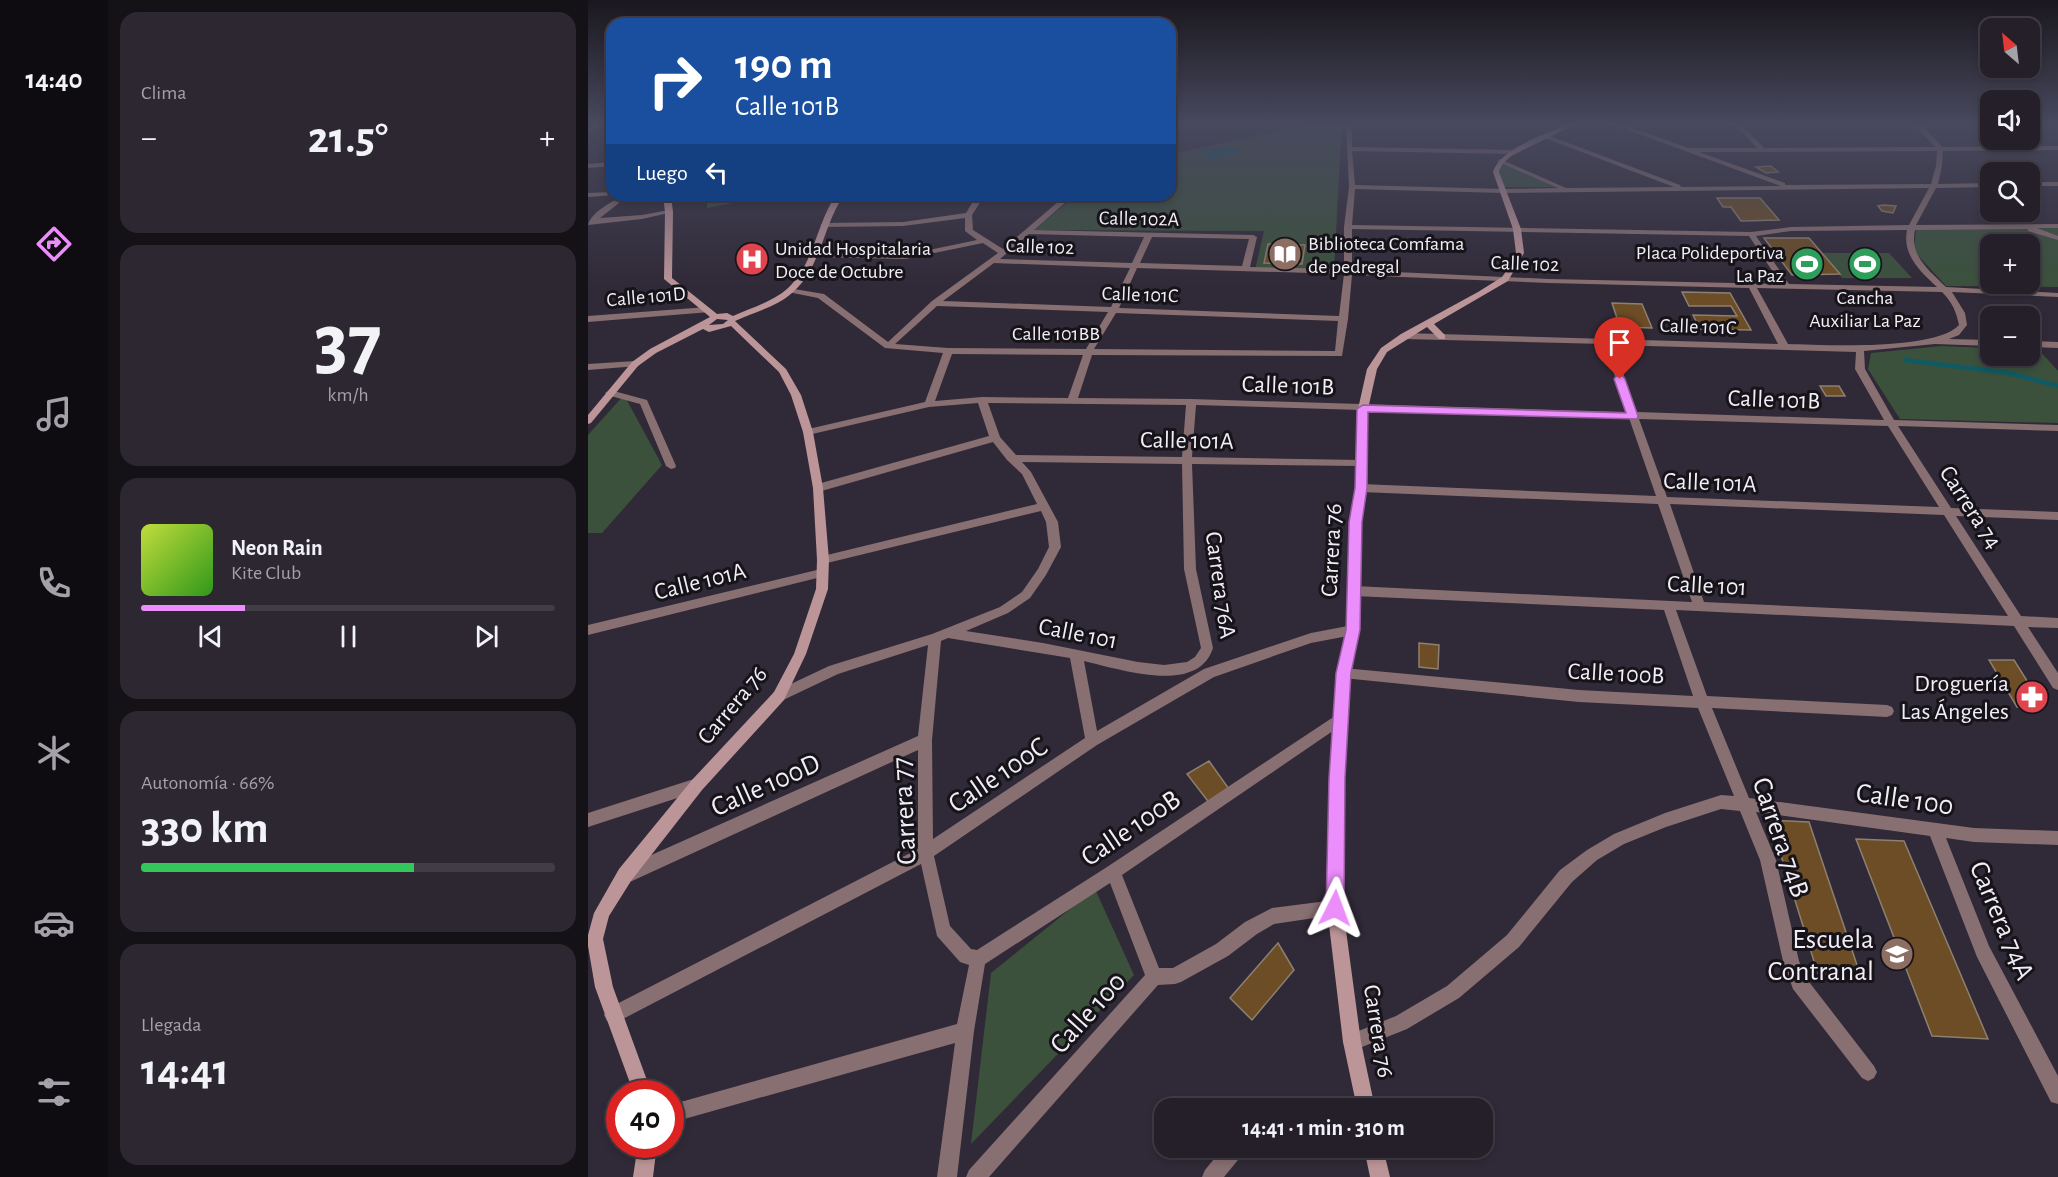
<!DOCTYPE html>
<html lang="es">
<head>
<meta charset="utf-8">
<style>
	:root { --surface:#241f29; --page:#2c2731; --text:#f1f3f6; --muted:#a3a2a8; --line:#413d46; --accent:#eb8dfb }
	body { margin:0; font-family:"Alegreya Sans",sans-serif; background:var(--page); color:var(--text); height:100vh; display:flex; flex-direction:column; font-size:22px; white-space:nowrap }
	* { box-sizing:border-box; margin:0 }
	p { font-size:20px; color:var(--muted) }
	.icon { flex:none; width:33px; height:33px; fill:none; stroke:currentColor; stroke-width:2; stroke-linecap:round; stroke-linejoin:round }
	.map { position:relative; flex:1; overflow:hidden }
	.panel { display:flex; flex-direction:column; gap:12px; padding:12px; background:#141117; width:480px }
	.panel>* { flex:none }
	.hud { position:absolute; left:18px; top:18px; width:570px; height:183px; border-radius:18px; box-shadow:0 3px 9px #0003,0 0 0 2px var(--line); background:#1a4fa0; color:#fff; overflow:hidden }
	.needle { width:39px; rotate:332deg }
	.fabs { position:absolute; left:1392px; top:18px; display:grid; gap:12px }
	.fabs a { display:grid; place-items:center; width:60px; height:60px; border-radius:12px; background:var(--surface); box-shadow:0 3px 9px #0003,0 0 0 2px var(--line); font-size:30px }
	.speed { position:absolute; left:18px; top:1080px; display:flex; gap:12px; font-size:30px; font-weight:700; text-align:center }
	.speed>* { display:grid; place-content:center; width:78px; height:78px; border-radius:50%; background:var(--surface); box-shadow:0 3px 9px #0003,0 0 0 2px var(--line); line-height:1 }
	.speed .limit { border:9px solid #d22; background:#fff; color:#111 }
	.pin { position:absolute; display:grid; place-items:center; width:51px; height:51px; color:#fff; margin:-62px -26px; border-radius:50% 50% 50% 0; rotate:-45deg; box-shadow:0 0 6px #0007 }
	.pin .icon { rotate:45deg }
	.me { position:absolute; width:66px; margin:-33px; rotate:3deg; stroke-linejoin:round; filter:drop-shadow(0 0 4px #0008) }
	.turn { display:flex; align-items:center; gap:21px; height:126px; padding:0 30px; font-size:27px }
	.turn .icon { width:78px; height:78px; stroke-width:2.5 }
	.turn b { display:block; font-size:42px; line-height:51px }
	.then { display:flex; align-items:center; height:57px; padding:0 30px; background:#0003; gap:12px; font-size:22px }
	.big { font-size:45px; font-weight:700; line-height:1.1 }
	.panel .card { flex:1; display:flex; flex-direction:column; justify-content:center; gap:9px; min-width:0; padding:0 21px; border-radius:18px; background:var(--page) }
	.panel .dial { align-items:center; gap:0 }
	.dial b { font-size:78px; line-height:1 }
	.song { display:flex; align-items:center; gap:18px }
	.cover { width:72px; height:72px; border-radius:9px; background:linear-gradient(135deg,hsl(70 70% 55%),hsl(110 70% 35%)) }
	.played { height:6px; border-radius:3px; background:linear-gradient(90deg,var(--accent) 25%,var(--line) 25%) }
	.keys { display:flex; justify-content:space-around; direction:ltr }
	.heat { display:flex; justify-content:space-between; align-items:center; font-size:33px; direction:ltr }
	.charge { height:9px; border-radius:4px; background:linear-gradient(90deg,#34c759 66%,var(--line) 0) }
	.trip { position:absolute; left:566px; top:1098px; width:339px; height:60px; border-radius:18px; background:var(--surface); box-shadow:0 3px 9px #0003,0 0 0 2px var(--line); font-weight:700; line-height:60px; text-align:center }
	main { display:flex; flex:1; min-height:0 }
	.menu { display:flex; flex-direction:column; width:108px; justify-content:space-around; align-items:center; background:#0e0c10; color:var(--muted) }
	.menu .icon { width:42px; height:42px }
	.menu .active { color:var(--accent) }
	.menu b { font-size:27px; color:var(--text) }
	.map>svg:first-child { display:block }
	.green { fill:#3b513c; fill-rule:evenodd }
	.water { fill:#0f5a64 }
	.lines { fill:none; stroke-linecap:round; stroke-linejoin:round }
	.stream { stroke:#0f5a64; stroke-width:4.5 }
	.building { fill:#6c4d25; stroke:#8c8071; stroke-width:1.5 }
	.street { fill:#886f71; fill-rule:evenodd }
	.secondary { fill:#bc9598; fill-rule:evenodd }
	.route { fill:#eb8dfb; stroke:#995ca3; stroke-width:1.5 }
	.labels { text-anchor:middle; stroke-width:6; stroke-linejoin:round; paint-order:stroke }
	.far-street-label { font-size:20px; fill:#f2eef7; stroke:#161319 }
	.far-poi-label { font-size:20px; fill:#f2eef7; stroke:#161319; text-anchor:start }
	.street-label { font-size:24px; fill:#f2eef7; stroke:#161319 }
	.poi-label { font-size:24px; fill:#f2eef7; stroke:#161319; text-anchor:end }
	.near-street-label { font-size:28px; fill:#f2eef7; stroke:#161319 }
	.near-poi-label { font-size:28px; fill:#f2eef7; stroke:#161319; text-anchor:end }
</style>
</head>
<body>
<main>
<nav class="menu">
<b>14:40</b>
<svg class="icon active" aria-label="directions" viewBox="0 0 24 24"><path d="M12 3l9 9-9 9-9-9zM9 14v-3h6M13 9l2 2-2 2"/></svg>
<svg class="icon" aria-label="music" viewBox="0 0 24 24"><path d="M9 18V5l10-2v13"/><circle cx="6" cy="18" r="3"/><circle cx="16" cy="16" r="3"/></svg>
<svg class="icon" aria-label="phone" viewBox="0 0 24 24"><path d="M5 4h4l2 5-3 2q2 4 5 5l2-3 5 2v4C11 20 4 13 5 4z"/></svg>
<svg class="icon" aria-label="climate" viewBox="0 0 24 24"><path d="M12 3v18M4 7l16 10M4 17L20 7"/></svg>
<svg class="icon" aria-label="car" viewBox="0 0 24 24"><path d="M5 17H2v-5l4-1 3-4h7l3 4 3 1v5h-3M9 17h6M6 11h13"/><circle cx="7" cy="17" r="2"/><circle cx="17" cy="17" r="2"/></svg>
<svg class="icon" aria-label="filters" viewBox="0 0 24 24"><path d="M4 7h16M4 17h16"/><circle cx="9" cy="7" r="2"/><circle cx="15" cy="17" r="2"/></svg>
</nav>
<section class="panel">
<div class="card"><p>Clima</p>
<div class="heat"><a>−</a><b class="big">21.5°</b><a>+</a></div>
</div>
<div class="card dial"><b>37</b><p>km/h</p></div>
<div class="card">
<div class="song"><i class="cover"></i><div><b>Neon Rain</b><p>Kite Club</p></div></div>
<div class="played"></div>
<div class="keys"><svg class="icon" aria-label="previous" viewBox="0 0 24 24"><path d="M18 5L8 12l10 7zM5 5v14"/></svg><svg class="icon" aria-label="pause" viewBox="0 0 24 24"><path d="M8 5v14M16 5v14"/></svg><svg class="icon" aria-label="next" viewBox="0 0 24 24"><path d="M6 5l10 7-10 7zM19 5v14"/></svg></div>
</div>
<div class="card"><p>Autonomía · 66%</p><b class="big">330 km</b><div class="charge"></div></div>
<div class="card"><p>Llegada</p><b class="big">14:41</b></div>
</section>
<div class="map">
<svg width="1470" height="1177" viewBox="0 0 1470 1177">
	<rect width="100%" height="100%" fill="#302937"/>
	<g class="green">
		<polygon points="738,122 754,122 746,271 667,270 676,231 446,230 488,195 582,195 582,154"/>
		<polygon points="914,164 969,187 914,187 909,170"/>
		<polygon points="119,195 185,195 119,208"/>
		<path d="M1470,228V287L1358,286L1326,251L1328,229ZM1402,244H1442V284H1402Z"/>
		<polygon points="1234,253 1301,253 1324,278 1254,278"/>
		<polygon points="1353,346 1402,348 1402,356 1442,356 1442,349 1450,349 1470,371 1470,423 1312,419 1280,369 1283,353"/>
		<polygon points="36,395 74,465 14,533 0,533 0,435"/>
		<polygon points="507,889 546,975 383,1144 403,973"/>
	</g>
	<polygon class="water" points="643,145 652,153 621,160 612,151"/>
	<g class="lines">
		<polyline class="stream" points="1317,360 1421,373 1470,386"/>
	</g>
	<g class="building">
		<polygon points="1183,166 1190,172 1178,173 1168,167"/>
		<polygon points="1129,198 1172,198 1191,220 1153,221 1143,207 1135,207"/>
		<polygon points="1295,205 1308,206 1305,213 1294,211 1290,206"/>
		<polygon points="1176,238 1221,238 1252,274 1204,275"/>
		<polygon points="680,244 717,245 714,264 676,263"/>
		<polygon points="1094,292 1142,293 1163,330 1112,329 1105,315 1149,316 1143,306 1101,306"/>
		<polygon points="1024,303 1054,304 1064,328 1032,327"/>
		<polygon points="1232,386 1251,386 1257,396 1238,396"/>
		<polygon points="831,643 851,645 850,669 831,667"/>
		<polygon points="1401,660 1426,660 1456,708 1429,707"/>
		<polygon points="621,761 646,796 626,809 599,774"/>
		<polygon points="1182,820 1221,822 1273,977 1230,974"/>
		<polygon points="1268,839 1316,841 1400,1039 1344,1036"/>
		<polygon points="690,943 706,970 664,1020 642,998"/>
	</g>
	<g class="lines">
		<g class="street">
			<polygon points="10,122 18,122 0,133 0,128"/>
			<path d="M758,122H764V147L926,150L929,152L926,154L764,151L767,185L916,189L970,188L910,162L909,161L912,159L978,188L1086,187L957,138L956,137L959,135L1092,185L1093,187L1193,186L1018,122H1028L1100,148H1169L1144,122H1151L1176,148L1347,147L1324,122H1331L1354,147L1470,146V150L1355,151L1354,166L1350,184L1402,183V187L1348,188L1328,225L1470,224V228H1449L1470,236V240L1440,231V229L1327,230C1321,256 1342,271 1358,287L1470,293V297L1364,292L1377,313L1379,325L1371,335L1361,339L1402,340V346L1347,344L1276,351L1277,369L1306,420L1470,425V431L1310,426L1363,508L1470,512V520L1368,516L1433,616L1470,618V628L1440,627L1470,673V690L1465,688L1426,626L1088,610L1119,696L1299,705L1304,707L1306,711L1304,715L1299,717L1124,708L1161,798L1386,828L1470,831V845L1386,842L1358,838L1401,946L1470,1076V1104L1463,1102L1389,957L1342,836L1168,812L1188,860L1211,961L1218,978L1286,1066L1289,1072L1286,1078L1280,1081L1274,1078L1205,989L1195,961L1172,860L1152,811L1133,809L1078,827L1036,844L1009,860L984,882L931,947L871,998L819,1029L764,1051L758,1048L755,1042L758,1036L808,1016L859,986L919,935L972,870L999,850L1026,834L1077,813L1133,795L1146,796L1110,708L991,702L755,678L750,677L748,673L750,669L755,668L991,690L1105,696L1076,610L766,596L762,594L760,591L762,588L766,586L1104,602L1070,504L773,492L768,488L773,484L1068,496L1041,418L608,405L604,457L773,460L778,463L773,466L604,464L608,569L625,648C610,696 531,669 496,661L509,731L616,669L723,633L765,625L769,626L771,630L769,634L765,635L723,643L626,677L509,745L346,856L362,926L383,949L389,950L519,867L753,712L758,714L760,718L758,722L534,875L571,968H585L628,944L657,922L684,908L747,900L753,902L755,908L753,914L686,924L669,934L640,956L593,982L587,984L570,985L401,1177H378L381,1170L557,975L522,883L397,964L386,1031L369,1177H349L367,1043L82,1123V1105L369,1024L381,965L372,962L349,936L333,864L31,1021L25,1024L19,1021L16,1015L19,1009L330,849V750L44,881L38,883L32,881L30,875L32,869L330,736L340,645L250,674L191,702L186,700L184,696L186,692L241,666L344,634L412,607L434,592L450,569L461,547L458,522L453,511L235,564L231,563L229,560L235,556L449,504L434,474L419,460L405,442L230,492L226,491L225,488L226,485L401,436L390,403L341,407L220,435L216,434V430L337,402L355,353L297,348L230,298L200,292V288L236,294L300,342L344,301L410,253L395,243L317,259L221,257V253H224L317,255L389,240L377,231V218L315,226L236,227L232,225L236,223L315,222L378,213L389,195H397L384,215L385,230L415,249L478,195H486L446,230L665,235L669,237L662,267L756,269V227L761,187ZM1349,151L1348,166L1343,184L1197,185V183L1111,152ZM1341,188L1321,225L1203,227L1163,232L764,225L767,189L916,193ZM764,229L1161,236L1193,284L961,279L764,270ZM1319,230C1314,255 1332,271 1349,287L1201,284L1168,236L1203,231ZM441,234L556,237L544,263L412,259ZM564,237L661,239L654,266L552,263ZM406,263L542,268L523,307L355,301ZM549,268L756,274L751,316L531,308ZM764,275L961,283L1161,288L1190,344L816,333L812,336L816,339L1016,344L1039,412L603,399L490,398L504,355L754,356L760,319ZM1169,288L1354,292C1364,302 1368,311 1371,325C1347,351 1236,345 1200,344ZM349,306L520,312L498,349L360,348L307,344ZM528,313L750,321L747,351L506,349ZM1025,345L1268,352L1267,369L1296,420L1049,412ZM364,354L495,355L480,398L394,397L347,401ZM400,403L598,405L594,457L428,455L412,437ZM1051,419L1300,426L1351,507L1079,497ZM434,462L594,464L596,569L613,648L607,657L599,662L576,665L550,662L455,643L378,631L420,613L442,598L458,575L473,547L470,522L443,472ZM1082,504L1356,515L1420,616L1116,602ZM360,638L482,658L497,738L345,839L344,740L353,641Z"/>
			<polygon points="24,162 24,166 0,168 0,164"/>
			<rect x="1442" y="182" width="28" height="4"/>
			<polygon points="24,192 24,195 26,195 0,197 0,193"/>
			<path d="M39,195H50L31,203L12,218L54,215L81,210L85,212L54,219L0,225C3,212 27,199 39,195Z"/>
			<polygon points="251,195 301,195 297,197 251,199 247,197"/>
			<polygon points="119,307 123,310 122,312 0,322 0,316"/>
			<polygon points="1442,341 1470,342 1470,348 1442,347"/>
			<polygon points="47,361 52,364 50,366 0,370 0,364"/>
			<polygon points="22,390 59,400 88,466 87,468 83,469 78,466 52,404 19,395 17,393"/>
			<polygon points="233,569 239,573 237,576 0,635 0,625"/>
			<polygon points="109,778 114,780 116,785 114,790 0,827 0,813"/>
			<polygon points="635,1148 657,1148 654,1155 636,1177 614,1177 617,1170"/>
		</g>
		<g class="secondary">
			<path d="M983,122H992L925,155C918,160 913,164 911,172L933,229L936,253L920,281L846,324L857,335V339H851L839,327L799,352L789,369L780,409L778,488L774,522L771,630L762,673L756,778L755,908L773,1042L787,1108H769L755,1042L739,908L742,778L748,673L759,630L762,522L768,488L770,409L779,369L793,348L813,334L890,292L914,277L919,270L928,253L925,229L905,172C912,148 962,133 983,122Z"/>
			<path d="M75,195H83L85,212L84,278L129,314L139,313L145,316C163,308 184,302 199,289C226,265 228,224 248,195H256C235,225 233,268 205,292C189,307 166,312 147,321L198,369L213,395L225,432L235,488L241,560L240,589L218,654L196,700L114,790L43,881L21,916L15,939L25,987L64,1094H46L7,987L0,946V935L6,913L31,869L104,780L186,692L206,654L228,589L229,560L225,488L215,432L203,395L191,372L143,326L121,332L115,329L68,353L50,366L3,423L0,424V415L44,362L62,349L122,317L76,279L77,212ZM129,319L140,320L135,324L121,325Z"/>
			<polygon points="50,1144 69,1144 65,1177 45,1177"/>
			<polygon points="776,1148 795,1148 802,1177 782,1177"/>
		</g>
	</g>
	<linearGradient id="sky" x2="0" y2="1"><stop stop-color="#1a171e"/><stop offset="0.43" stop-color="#48495e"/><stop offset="1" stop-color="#48495e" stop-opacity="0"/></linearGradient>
	<rect width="1470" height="287" fill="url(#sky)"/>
	<polygon class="route" points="1028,376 1035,376 1037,379 1050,416 1049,419 780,412 779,488 774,522 772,630 763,673 757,778 756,908 753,914 747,917 740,914 738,908 741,778 748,673 758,630 761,522 767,488 769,409 775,405 1038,413 1026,379"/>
	<defs>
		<g id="library-disc" transform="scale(1.725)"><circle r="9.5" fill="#8d6e63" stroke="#161319"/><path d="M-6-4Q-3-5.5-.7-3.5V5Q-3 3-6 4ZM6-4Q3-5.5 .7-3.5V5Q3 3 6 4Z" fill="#fff"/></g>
		<g id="hospital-disc" transform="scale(1.725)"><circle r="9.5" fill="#e0444e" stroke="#161319"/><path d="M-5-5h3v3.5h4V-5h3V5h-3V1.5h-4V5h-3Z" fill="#fff"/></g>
		<g id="stadium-disc" transform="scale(1.725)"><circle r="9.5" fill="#2e9e5b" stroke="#161319"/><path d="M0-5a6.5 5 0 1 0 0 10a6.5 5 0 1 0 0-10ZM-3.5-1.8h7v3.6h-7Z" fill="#fff"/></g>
		<g id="pharmacy-disc" transform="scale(1.725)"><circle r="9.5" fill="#e0444e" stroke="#161319"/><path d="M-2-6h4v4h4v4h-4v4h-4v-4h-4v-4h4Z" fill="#fff"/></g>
		<g id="school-disc" transform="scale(1.725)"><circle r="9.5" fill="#8d6e63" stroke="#161319"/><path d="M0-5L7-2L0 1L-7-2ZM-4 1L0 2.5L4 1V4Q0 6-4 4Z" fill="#fff"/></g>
	</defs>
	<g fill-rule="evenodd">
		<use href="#library-disc" x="697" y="254"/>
		<use href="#hospital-disc" x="164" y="259"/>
		<use href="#stadium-disc" x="1219" y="264"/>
		<use href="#stadium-disc" x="1277" y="264"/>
		<use href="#pharmacy-disc" x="1444" y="697"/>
		<use href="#school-disc" x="1309" y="954"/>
	</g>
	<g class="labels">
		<g class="far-street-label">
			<text transform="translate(551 218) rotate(1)" y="7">Calle 102A</text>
			<text transform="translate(452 246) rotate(2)" y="7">Calle 102</text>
			<text transform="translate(937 263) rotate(2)" y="7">Calle 102</text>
			<text transform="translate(552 294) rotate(2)" y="7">Calle 101C</text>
			<text transform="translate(58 296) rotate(-5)" y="7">Calle 101D</text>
			<text transform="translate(1110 326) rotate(2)" y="7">Calle 101C</text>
			<text x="468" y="340">Calle 101BB</text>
		</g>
		<g class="far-poi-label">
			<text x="720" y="250">Biblioteca Comfama<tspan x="720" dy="23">de pedregal</tspan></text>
			<text x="187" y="255">Unidad Hospitalaria<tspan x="187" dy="23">Doce de Octubre</tspan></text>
			<text x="1196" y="259" text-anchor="end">Placa Polideportiva<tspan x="1196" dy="23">La Paz</tspan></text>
			<text x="1277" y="304" text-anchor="middle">Cancha<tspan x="1277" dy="23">Auxiliar La Paz</tspan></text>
		</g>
		<g class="street-label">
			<text transform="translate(700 385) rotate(2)" y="8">Calle 101B</text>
			<text transform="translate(1186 399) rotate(2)" y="8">Calle 101B</text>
			<text transform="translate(599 440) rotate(1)" y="8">Calle 101A</text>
			<text transform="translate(1122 482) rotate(2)" y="8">Calle 101A</text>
			<text transform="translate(1383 507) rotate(57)" y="8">Carrera 74</text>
			<text transform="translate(743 550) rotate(-87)" y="8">Carrera 76</text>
			<text transform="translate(112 581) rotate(-14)" y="8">Calle 101A</text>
			<text transform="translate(633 585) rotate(82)" y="8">Carrera 76A</text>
			<text transform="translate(1119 585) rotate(3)" y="8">Calle 101</text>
			<text transform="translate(490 633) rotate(11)" y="8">Calle 101</text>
			<text transform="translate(1028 673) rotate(3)" y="8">Calle 100B</text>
			<text transform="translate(144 705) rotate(-50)" y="8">Carrera 76</text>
			<text transform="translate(791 1031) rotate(81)" y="8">Carrera 76</text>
		</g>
		<g class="poi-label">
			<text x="1421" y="691">Droguería<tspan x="1421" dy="28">Las Ángeles</tspan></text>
		</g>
		<g class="near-street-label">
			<text transform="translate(409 774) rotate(-34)" y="10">Calle 100C</text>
			<text transform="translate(177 784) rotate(-24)" y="10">Calle 100D</text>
			<text transform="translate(1317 798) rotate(8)" y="10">Calle 100</text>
			<text transform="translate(315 811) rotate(-93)" y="10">Carrera 77</text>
			<text transform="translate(542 827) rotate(-34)" y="10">Calle 100B</text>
			<text transform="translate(1194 837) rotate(71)" y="10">Carrera 74B</text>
			<text transform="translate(1415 920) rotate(67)" y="10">Carrera 74A</text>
			<text transform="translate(499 1012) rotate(-48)" y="10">Calle 100</text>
		</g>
		<g class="near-poi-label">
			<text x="1286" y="948">Escuela<tspan x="1286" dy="32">Contranal</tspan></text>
		</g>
	</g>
</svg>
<div class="fabs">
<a><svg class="needle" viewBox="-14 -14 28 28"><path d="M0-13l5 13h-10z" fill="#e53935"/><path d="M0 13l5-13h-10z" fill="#a3a2a8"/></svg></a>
<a><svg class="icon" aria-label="sound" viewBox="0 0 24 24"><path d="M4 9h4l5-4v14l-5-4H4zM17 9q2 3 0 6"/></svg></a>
<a><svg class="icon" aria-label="search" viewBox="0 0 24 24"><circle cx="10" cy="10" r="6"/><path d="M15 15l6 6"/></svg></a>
<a>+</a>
<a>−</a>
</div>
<div class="speed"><div class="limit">40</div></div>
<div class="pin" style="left:1032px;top:379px;background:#d93025"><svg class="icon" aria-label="arrive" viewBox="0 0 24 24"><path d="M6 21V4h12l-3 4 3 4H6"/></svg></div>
<svg class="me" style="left:747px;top:908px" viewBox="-20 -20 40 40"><path d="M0-17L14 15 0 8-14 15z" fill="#eb8dfb" stroke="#fff" stroke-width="4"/></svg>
<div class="trip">14:41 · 1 min · 310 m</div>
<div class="hud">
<div class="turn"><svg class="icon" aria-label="right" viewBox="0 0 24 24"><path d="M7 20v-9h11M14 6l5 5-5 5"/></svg><div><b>190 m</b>Calle 101B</div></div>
<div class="then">Luego<svg class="icon" aria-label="left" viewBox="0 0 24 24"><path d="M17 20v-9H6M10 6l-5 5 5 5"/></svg></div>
</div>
</div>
</main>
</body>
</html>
